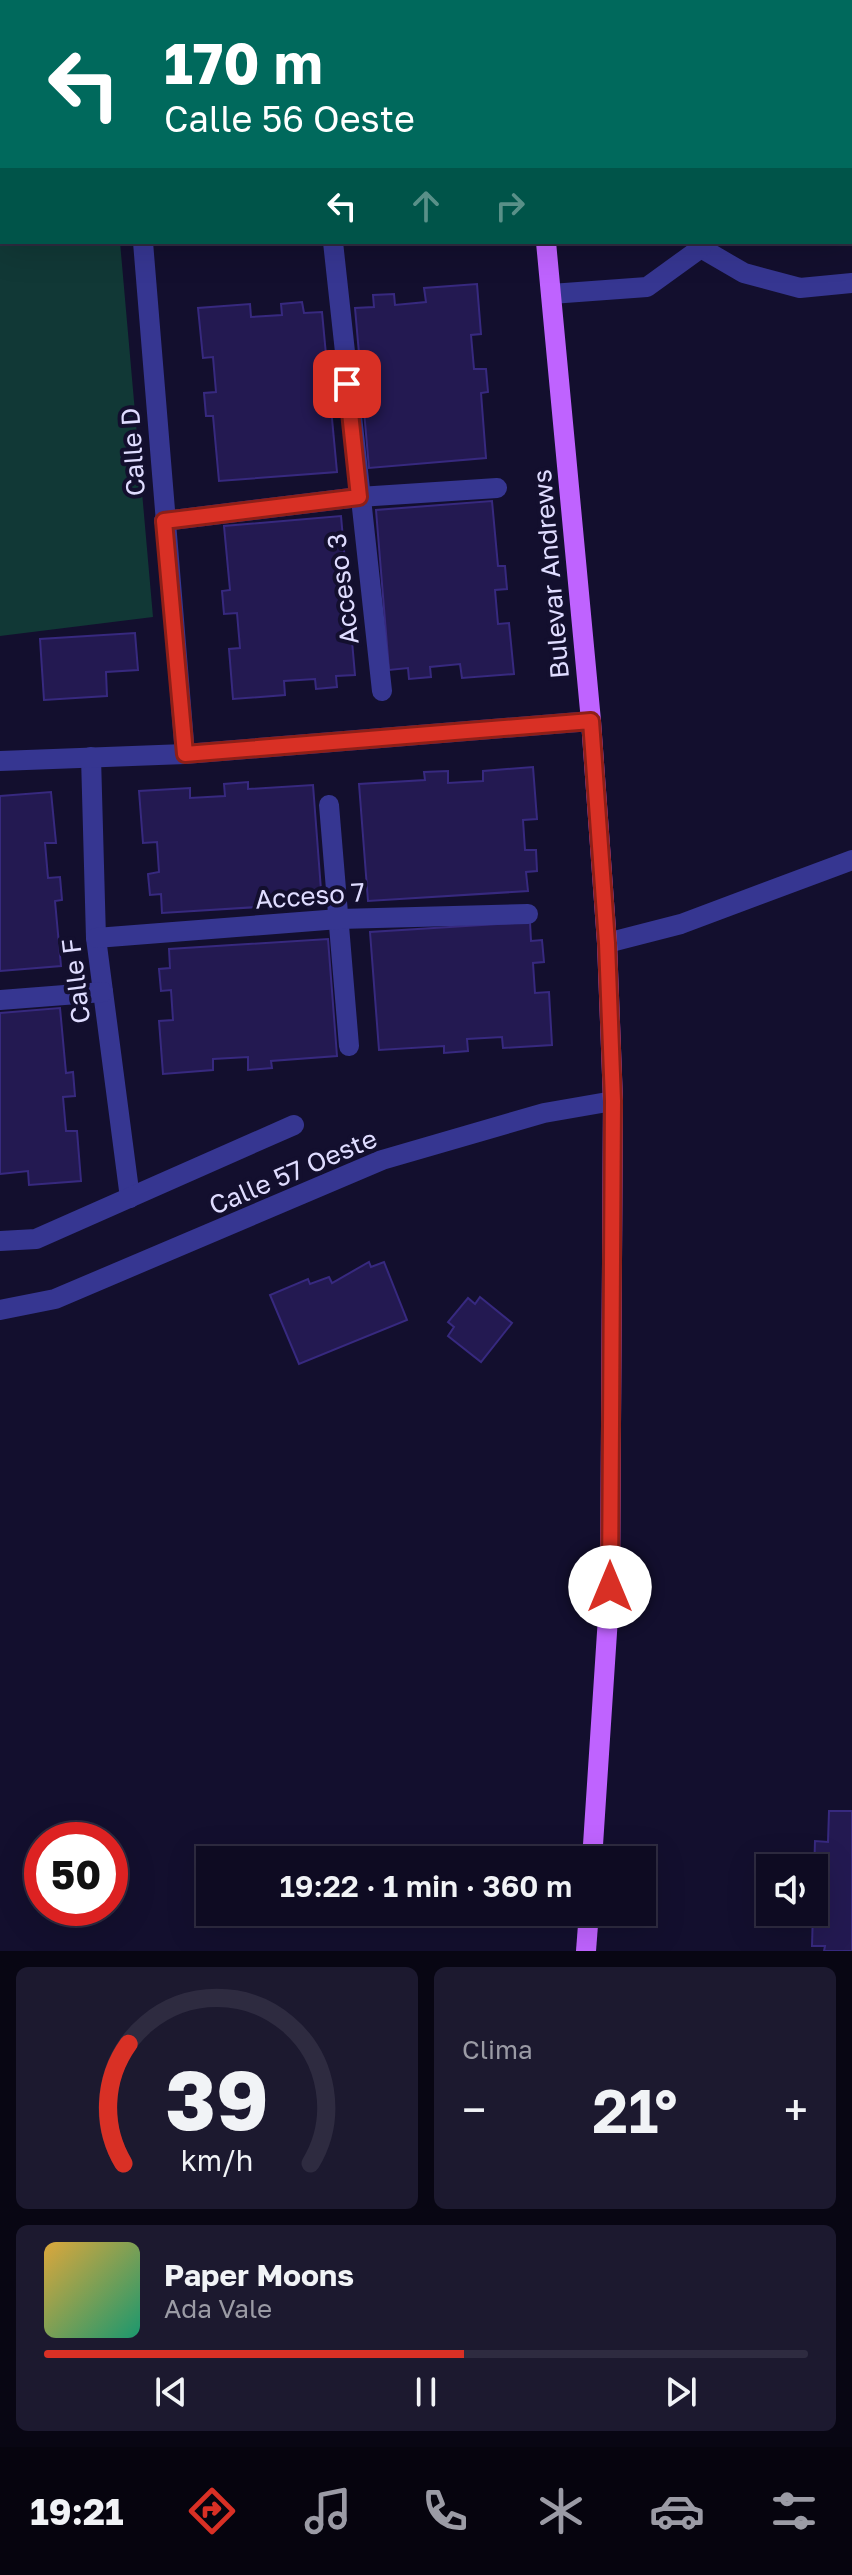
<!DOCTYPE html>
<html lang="es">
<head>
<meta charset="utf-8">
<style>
	:root { --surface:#0e0b22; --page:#1c192f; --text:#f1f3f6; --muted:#9b9ba5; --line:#2e2b40; --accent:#d93025 }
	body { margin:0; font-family:"Golos Text",sans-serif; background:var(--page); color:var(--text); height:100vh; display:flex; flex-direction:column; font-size:30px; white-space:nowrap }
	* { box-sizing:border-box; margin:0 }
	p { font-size:26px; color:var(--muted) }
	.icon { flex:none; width:44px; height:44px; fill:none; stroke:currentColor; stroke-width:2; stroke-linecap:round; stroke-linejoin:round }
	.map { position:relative; height:1951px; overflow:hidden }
	.details { display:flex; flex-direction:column; gap:16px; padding:16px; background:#080613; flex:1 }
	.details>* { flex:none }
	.top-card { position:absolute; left:0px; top:0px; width:852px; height:244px; box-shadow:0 8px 32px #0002,0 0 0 2px var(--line); background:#00695c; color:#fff; overflow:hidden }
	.buttons { position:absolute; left:756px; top:1854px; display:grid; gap:16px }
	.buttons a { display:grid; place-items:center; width:72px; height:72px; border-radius:0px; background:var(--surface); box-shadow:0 8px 32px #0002,0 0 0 2px var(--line); font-size:40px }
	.speed { position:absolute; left:24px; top:1822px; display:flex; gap:16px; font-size:40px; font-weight:700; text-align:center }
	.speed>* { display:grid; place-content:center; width:104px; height:104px; border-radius:50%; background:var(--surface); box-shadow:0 8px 32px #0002,0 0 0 2px var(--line); line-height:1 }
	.speed .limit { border:12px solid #d22; background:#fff; color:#111 }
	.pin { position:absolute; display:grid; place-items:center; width:68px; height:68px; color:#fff; margin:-34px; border-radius:16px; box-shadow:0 4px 12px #0006 }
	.me { position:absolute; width:88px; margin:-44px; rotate:0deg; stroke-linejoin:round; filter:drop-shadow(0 0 6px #0008) }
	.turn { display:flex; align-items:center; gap:28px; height:168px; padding:0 32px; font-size:36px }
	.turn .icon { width:104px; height:104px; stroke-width:2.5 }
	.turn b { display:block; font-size:56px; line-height:68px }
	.lanes { display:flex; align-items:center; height:76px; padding:0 32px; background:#0003; justify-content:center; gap:40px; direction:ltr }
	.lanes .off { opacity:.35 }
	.big { font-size:60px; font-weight:600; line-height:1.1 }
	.details .widget { flex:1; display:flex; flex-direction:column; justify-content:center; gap:12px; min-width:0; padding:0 28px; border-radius:12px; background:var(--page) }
	.details .dial { align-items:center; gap:0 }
	.dial svg { height:208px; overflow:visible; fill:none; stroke:var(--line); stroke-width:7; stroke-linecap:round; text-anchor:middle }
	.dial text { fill:var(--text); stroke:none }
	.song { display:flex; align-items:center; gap:24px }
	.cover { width:96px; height:96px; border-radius:12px; background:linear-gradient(135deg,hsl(40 70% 55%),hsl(160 70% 35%)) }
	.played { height:8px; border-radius:4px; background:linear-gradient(90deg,var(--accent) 55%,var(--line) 55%) }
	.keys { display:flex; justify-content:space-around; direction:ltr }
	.heat { display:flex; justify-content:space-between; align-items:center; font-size:44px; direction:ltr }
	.details .tiles { flex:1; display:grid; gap:16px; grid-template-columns:1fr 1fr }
	.widget:last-child { grid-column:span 2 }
	.trip { position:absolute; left:196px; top:1846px; width:460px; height:80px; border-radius:0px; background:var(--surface); box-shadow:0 8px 32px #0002,0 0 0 2px var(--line); font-weight:600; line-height:80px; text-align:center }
	.tabs { display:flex; height:128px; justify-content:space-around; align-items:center; background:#06040e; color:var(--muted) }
	.tabs .icon { width:56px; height:56px }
	.tabs .on { color:var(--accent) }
	.tabs b { font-size:36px; color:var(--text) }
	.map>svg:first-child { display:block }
	.green { fill:#113836 }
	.building { fill:#231951; stroke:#37297f; stroke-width:2 }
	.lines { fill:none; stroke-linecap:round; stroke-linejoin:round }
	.path { stroke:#25cabb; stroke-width:5; stroke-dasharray:4 6; stroke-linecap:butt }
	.minor { stroke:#363691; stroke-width:20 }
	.major { stroke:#bf63ff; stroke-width:20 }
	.route-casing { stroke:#8d1f18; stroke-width:20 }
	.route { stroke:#d93025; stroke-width:14 }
	.labels { text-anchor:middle; stroke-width:8; stroke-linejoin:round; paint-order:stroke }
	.street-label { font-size:26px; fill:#dfdcff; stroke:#130f2e }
</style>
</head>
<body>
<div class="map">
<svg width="852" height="1951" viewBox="0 0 852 1951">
	<rect width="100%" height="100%" fill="#130f2e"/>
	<polygon class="green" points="0,0 100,0 2,2 2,242 120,242 153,617 0,636"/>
	<g class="building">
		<polygon points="175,0 293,0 294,2 176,2"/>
		<polygon points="850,44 852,44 850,155"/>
		<polygon points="477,284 481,334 471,335 474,369 486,369 488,392 481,393 486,458 369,468 355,308 374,307 373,295 394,294 395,305 426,302 424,288"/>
		<polygon points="302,302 304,313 322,312 337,472 219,481 213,416 206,416 204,393 216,392 213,357 203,358 198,308 250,304 251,317 282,315 281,304"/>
		<polygon points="492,501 498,566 505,566 507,589 495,590 498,624 509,623 514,674 462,678 460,664 430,667 431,677 409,679 408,668 389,670 376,510"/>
		<polygon points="341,516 355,675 336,676 337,687 316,689 315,679 284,681 285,695 233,699 229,649 240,648 237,613 224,614 222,591 230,590 224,526"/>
		<polygon points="135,633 138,670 106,672 107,696 44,700 40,639"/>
		<polygon points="533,767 537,819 523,820 525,850 536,850 537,871 526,872 528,891 368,901 359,784 425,780 424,772 448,771 448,783 483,781 483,771"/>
		<polygon points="248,782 248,789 313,785 322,903 162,913 161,894 150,895 148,874 159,872 157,842 143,843 139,791 190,788 190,798 225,796 224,784"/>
		<polygon points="51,792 56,843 45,843 48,878 60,877 62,900 55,901 61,966 0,971 0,796"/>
		<polygon points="530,922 531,941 542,940 544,962 533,963 535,993 549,992 552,1045 503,1048 502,1037 467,1039 468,1051 444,1053 444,1046 379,1050 370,932"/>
		<polygon points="328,939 337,1056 271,1061 272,1068 248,1070 248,1057 213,1059 213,1070 163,1074 159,1021 173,1020 171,990 161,991 159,969 170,968 169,949"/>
		<polygon points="60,1008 66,1073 73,1072 75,1096 63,1097 66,1131 77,1131 81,1181 29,1185 28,1171 0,1174 0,1013"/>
		<polygon points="369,1262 371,1267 384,1262 407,1320 299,1364 270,1295 308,1279 310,1284 329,1277 332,1283"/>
		<polygon points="480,1297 512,1323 481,1362 448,1336 454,1327 448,1322 468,1298 475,1304"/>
		<polygon points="829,1811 852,1811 852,1951 824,1951 825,1946 812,1946 815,1841 828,1842"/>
	</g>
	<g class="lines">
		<g class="path">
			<polyline points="740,0 740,2"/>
			<polyline points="833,0 833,2"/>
			<polyline points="795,2 812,0"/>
			<polyline points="850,182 852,182"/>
		</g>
		<g class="minor">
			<polyline points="124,0 124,2"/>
			<polyline points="308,0 308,2"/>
			<polyline points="699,0 699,2"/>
			<polyline points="143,242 185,754"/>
			<polyline points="333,242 382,691"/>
			<polyline points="701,248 744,273 800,288 852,283"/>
			<polyline points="551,294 647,287 701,248 703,242"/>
			<polyline points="164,521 359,497 497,488"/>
			<polyline points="91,757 96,938 130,1198"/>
			<polyline points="0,761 185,754 591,721"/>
			<polyline points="329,805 349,1046"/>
			<polyline points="96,938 339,919 528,914"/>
			<polyline points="607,943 681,924 852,860"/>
			<polyline points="0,1000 103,992"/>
			<polyline points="0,1241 36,1239 294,1125"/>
			<polyline points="0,1310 55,1299 382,1160 544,1113 613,1101"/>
		</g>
		<g class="major">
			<polyline points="523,0 523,2"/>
			<polyline points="546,242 591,721 607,943 613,1101 610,1587 592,1860"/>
			<polyline points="586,1951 589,1912"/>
		</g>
	</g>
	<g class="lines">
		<g class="route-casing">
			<polyline id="route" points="347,384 359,497 164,521 185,754 591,721 607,943 613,1101 610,1587"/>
		</g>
		<use href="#route" class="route"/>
	</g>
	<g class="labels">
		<g class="street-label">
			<text transform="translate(133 452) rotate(-94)" y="9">Calle D</text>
			<text transform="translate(551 574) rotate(-95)" y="9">Bulevar Andrews</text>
			<text transform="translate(343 589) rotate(-97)" y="9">Acceso 3</text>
			<text transform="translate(310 896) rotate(-4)" y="9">Acceso 7</text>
			<text transform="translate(76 981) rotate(-97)" y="9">Calle F</text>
			<text transform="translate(293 1172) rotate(-23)" y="9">Calle 57 Oeste</text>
		</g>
	</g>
</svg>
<div class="buttons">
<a><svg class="icon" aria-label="sound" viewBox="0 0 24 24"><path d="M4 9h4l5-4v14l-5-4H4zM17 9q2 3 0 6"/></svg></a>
</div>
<div class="speed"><div class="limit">50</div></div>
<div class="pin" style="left:347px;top:384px;background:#d93025"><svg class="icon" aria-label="arrive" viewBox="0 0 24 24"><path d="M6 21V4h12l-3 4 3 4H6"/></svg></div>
<svg class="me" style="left:610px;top:1587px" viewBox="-20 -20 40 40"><circle r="19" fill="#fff"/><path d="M0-13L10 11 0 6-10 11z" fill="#d93025"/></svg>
<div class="trip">19:22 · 1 min · 360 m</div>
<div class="top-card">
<div class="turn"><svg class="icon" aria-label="left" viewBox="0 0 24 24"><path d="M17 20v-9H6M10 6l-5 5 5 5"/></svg><div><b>170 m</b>Calle 56 Oeste</div></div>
<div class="lanes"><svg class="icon" aria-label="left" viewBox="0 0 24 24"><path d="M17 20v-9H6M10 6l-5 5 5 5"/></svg><svg class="icon off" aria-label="ahead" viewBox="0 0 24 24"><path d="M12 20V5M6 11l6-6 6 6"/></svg><svg class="icon off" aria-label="right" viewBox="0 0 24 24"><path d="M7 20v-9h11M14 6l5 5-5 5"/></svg></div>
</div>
</div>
<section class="details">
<div class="tiles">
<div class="widget dial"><svg viewBox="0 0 100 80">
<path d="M14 69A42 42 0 1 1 86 69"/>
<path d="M14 69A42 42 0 0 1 16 23" stroke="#d93025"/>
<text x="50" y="56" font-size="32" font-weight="700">39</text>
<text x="50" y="72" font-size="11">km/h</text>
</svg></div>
<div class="widget"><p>Clima</p>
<div class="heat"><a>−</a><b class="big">21°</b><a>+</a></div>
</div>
<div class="widget">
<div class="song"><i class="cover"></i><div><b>Paper Moons</b><p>Ada Vale</p></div></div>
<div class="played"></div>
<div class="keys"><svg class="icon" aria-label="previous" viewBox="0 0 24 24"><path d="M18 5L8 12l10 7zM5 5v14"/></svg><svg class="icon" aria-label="pause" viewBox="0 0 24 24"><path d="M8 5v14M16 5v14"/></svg><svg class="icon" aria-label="next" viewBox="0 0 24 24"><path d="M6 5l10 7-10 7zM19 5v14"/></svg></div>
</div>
</div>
</section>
<nav class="tabs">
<b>19:21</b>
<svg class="icon on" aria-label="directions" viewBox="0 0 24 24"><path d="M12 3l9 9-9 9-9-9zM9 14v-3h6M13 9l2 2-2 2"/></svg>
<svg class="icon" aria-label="music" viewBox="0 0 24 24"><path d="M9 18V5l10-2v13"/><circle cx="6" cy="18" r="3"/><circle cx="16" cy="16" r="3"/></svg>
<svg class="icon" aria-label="phone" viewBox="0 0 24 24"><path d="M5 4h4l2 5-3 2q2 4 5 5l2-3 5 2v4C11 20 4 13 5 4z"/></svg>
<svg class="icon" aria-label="climate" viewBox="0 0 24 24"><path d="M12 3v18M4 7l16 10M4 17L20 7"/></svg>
<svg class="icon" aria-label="car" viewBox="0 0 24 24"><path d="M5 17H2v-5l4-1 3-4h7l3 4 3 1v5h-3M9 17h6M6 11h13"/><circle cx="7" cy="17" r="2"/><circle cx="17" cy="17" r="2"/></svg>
<svg class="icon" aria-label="filters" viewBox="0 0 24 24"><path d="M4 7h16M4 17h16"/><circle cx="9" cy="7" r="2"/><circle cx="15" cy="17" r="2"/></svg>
</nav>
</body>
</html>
